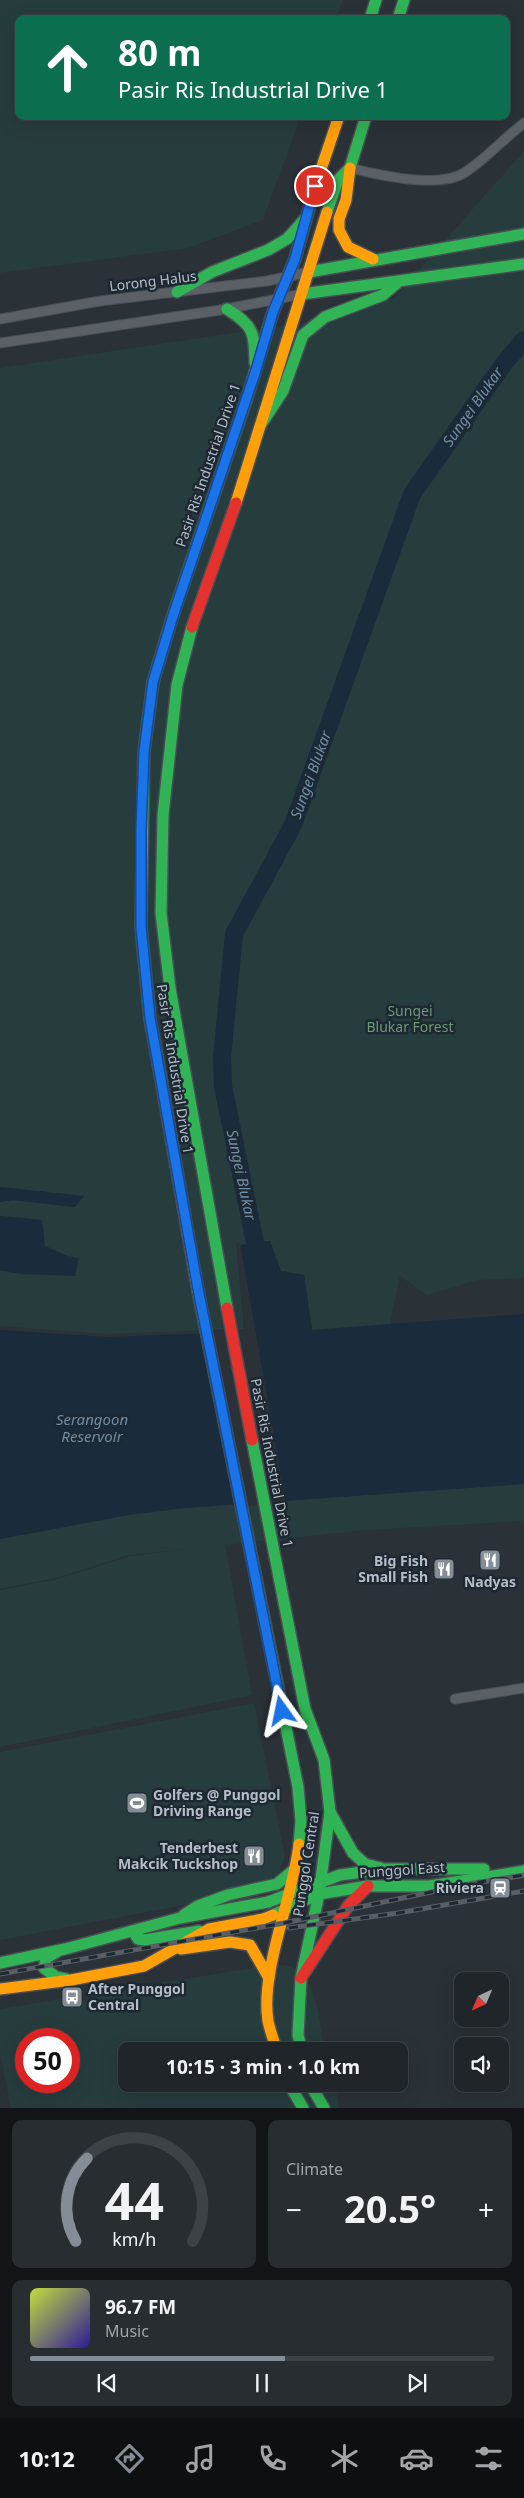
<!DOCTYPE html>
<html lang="en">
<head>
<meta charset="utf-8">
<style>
	:root { --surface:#202529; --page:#282d31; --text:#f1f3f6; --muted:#a2a5a8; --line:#3d4246; --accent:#848d95 }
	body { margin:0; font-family:"Noto Sans",sans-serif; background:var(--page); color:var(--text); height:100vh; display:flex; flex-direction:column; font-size:19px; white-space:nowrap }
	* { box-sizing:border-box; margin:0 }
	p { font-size:16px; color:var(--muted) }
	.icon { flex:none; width:28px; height:28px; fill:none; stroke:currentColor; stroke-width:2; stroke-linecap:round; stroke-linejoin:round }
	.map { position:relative; height:2108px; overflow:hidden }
	.panel { display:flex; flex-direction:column; gap:12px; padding:12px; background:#121417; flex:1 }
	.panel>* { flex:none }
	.top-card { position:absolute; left:15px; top:15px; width:495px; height:105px; border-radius:10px; box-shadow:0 5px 20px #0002,0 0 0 1px var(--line); background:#0b6e4f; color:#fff; overflow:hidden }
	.needle { width:32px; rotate:224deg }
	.controls { position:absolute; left:454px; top:1972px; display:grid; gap:10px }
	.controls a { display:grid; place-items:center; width:55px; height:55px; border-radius:10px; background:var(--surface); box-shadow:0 5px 20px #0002,0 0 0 1px var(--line); font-size:25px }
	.speed { position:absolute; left:15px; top:2028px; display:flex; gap:10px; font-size:25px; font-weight:700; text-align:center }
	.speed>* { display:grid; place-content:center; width:65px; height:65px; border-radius:50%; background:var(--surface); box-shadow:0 5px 20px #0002,0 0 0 1px var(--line); line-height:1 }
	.speed .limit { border:8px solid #d22; background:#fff; color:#111 }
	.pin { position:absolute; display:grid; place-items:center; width:42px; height:42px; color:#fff; margin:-21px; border:2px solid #fff; border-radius:50%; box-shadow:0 1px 5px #0007 }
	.me { position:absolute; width:55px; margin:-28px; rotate:348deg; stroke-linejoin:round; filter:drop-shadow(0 0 4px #0008) }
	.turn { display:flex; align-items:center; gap:18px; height:105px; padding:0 20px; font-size:22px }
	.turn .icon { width:65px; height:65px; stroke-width:2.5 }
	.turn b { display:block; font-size:35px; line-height:42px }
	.big { font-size:38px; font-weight:700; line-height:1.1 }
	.panel .card { flex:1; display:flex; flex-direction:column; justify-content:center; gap:8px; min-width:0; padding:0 18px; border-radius:10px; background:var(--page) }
	.panel .dial { align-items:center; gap:0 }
	.dial svg { height:130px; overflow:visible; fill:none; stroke:var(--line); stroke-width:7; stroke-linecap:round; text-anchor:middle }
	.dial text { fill:var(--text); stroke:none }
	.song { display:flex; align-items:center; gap:15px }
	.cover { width:60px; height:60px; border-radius:8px; background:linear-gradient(135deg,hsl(70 70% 55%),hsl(250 70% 35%)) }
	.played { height:5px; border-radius:2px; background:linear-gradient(90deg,var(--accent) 55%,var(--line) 55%) }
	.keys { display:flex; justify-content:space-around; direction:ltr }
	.heat { display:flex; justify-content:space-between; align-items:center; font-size:28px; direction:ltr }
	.panel .tiles { flex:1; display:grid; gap:12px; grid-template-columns:1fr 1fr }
	.card:last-child { grid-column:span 2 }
	.trip { position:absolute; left:118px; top:2042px; width:290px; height:50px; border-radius:10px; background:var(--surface); box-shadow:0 5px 20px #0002,0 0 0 1px var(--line); font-weight:700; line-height:50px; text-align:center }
	.tab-bar { display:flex; height:80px; justify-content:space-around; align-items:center; background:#0d0f10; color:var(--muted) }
	.tab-bar .icon { width:35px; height:35px }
	.tab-bar .on { color:var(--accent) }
	.tab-bar b { font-size:22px; color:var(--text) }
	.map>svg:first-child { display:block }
	.green { fill:#273c3d; fill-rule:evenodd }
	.water { fill:#1a2b3b }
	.pier { fill:#2a3137 }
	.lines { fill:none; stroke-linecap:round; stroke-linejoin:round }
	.river { stroke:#1a2b3b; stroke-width:18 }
	.street-casing { stroke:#484e54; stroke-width:11 }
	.fast-casing { stroke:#484e54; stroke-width:14 }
	.slow-casing { stroke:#484e54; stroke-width:14 }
	.jam-casing { stroke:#484e54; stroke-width:14 }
	.street { stroke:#5a6065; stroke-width:9 }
	.fast { stroke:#30b455; stroke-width:11 }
	.slow { stroke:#ff9f0a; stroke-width:11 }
	.jam { stroke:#e5322d; stroke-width:11 }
	.rail-casing { stroke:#585e63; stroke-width:5 }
	.rail { stroke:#1d2832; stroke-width:3; stroke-dasharray:9; stroke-linecap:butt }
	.route-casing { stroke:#114b97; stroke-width:12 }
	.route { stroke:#1a73e8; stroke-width:9 }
	.labels { text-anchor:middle; stroke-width:5; stroke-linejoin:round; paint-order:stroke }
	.street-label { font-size:14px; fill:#b4bec8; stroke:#1d2832 }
	.park-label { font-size:14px; fill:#6c9971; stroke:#1d2832 }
	.poi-label { font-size:14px; font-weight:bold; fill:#b4bec8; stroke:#1d2832; text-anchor:end }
	.water-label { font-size:15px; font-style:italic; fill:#6e8da6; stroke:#1d2832 }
</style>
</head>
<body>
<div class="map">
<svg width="524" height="2108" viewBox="0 0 524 2108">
	<rect width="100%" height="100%" fill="#2a3137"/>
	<g class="green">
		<polygon points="0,0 343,0 336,19 19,19 19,116 301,116 263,220 188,248 0,273"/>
		<polygon points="524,151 524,1278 477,1280 427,1295 400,1276 390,1324 312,1330 304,1275 281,1271 270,1241 240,1245 239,1243 236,1244 244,1329 106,1334 0,1326 0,1270 21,1274 78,1258 67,1256 45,1246 41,1220 0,1216 0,1202 13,1200 75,1207 83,1196 0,1187 0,368 340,317 394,298"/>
		<polygon points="524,1484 524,1521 367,1530 129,1555 57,1578 0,1589 0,1539 128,1515 184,1508"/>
		<polygon points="225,1544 252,1695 0,1747 0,1590 57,1579 130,1556"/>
		<polygon points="254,1703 285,1855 278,1878 263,1890 0,1940 0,1752"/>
		<path d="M271,1965C277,1965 285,1964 291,1967C321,1980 317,2024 326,2051H126V2084H335L339,2108H11L0,2054V2009L66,1998C75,2003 96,2000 104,1992ZM26,2039H69V2081H26Z"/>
	</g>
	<g class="water">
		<polygon points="0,1187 84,1196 75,1207 13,1200 0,1202"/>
		<polygon points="0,1216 42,1220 45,1246 67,1256 79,1258 75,1276 21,1274 0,1270"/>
		<polygon points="270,1241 281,1271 304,1275 312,1330 524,1314 524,1484 184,1508 128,1515 0,1539 0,1330 108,1337 247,1332 240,1245"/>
	</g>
	<polygon class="pier" points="240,1243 286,1503 237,1507 202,1332 245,1329 237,1246"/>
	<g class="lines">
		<polyline class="river" points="255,1243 223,1086 222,1057 234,934 293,825 412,494 505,362 524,340"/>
		<g class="street-casing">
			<g id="street">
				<path d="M350,168C379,175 438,189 464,173C486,159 503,139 524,123"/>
				<polyline points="0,319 100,301 267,281 309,272"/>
				<polyline points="0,343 227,309 302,294"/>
				<polyline points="455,1699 524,1688"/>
			</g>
		</g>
		<g class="fast-casing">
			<g id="fast">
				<polyline points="370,19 376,0"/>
				<polyline points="398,19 404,0"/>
				<polyline points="327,212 338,180 350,168 366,116"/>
				<polyline points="309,272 524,234"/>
				<polyline points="177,292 212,272 268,250 287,239 305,219"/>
				<polyline points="302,294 524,264"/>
				<path d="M227,309C254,326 254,332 255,363"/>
				<polyline points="262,423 283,391 303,335 325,317 383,295 397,283"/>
				<polyline points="192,627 177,685 163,815 161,913 170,988 227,1308"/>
				<polyline points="157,1057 150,1019 141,927 144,752 153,682 173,615 246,401"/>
				<polyline points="198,1291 298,1787 301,1821 299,1844"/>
				<polyline points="252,1440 305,1709 324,1760 330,1812 319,1894 301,1978 298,2035 302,2051"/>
				<polyline points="330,1812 353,1853 365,1864 381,1868"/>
				<polyline points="184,1915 198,1906 228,1895 277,1884 296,1868"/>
				<polyline points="273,1915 319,1894 368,1886 430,1886 524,1871"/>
				<polyline points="134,1932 138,1939 145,1940 199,1931"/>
				<polyline points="57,1952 46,1958 44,1968 56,1977 66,1979"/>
				<polyline points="0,1963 65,1949 180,1918 268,1902 340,1875 386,1869 484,1869"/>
				<polyline points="289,2084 303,2108"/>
				<polyline points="310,2084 324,2108"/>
			</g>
		</g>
		<g class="slow-casing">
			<g id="slow">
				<polyline points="350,168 346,200 339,219 339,230 348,247 373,259"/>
				<polyline points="246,401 273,312 295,259 315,187 339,116"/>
				<polyline points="236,503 327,212"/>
				<polyline points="157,1057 198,1291"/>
				<polyline points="181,1949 230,1942 250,1945 269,1978"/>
				<polyline points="0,1989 71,1980 144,1966 209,1929 263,1919 273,1915"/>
				<path d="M277,2051C274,2041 270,2031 268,2021C260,1971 293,1898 299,1844"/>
			</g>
		</g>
		<g class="jam-casing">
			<g id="jam">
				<polyline points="192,627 236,503"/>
				<polyline points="227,1308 252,1440"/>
				<polyline points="301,1978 348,1906 368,1886"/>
			</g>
		</g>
		<use href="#street" class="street"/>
		<use href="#fast" class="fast"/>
		<use href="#slow" class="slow"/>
		<use href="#jam" class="jam"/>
		<g class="rail-casing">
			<g id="rail">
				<polyline points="289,1928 398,1913 524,1891"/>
				<polyline points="0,1974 284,1923 474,1883 524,1875"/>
			</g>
		</g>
		<use href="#rail" class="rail"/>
	</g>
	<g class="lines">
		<g class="route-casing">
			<polyline id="route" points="282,1711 198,1289 150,1018 141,927 141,830 144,752 153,682 173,616 255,373 273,312 295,259 315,186"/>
		</g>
		<use href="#route" class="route"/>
	</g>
	<defs>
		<g id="restaurant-square" transform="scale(1.125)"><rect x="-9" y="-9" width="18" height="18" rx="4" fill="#848d95" stroke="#1d2832"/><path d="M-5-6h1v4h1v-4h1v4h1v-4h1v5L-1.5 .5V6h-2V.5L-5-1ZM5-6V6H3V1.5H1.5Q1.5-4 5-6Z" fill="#fff"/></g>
		<g id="stadium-square" transform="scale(1.125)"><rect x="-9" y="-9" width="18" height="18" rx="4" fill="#848d95" stroke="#1d2832"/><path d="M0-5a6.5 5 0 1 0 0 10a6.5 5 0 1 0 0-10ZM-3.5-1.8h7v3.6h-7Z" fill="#fff"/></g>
		<g id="station-square" transform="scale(1.125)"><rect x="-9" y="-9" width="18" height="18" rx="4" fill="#848d95" stroke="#1d2832"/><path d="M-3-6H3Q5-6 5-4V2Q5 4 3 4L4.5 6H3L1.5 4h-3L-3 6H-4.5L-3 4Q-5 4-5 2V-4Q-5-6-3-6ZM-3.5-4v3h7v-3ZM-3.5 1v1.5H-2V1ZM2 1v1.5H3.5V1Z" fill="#fff"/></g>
		<g id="bus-square" transform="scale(1.125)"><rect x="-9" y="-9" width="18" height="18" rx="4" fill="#848d95" stroke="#1d2832"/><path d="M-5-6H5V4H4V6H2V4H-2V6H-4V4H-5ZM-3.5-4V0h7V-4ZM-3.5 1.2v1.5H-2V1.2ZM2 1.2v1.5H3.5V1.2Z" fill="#fff"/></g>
	</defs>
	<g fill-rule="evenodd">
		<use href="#restaurant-square" x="490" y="1560"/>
		<use href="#restaurant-square" x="444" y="1569"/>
		<use href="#stadium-square" x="137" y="1803"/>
		<use href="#restaurant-square" x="254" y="1856"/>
		<use href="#station-square" x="500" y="1888"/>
		<use href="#bus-square" x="72" y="1997"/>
	</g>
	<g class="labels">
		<g class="street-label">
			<text transform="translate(153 281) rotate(-7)" y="5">Lorong Halus</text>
			<text transform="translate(208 465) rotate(-71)" y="5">Pasir Ris Industrial Drive 1</text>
			<text transform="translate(175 1069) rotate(81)" y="5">Pasir Ris Industrial Drive 1</text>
			<text transform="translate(272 1463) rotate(79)" y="5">Pasir Ris Industrial Drive 1</text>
			<text transform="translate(306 1864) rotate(-81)" y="5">Punggol Central</text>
			<text transform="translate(402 1870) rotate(-4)" y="5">Punggol East</text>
		</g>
		<g class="park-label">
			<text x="410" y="1016">Sungei<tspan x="410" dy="16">Blukar Forest</tspan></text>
		</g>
		<g class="poi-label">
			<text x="428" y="1566">Big Fish<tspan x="428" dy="16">Small Fish</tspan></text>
			<text x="490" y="1587" text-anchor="middle">Nadyas</text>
			<text x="153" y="1800" text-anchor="start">Golfers @ Punggol<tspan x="153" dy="16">Driving Range</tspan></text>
			<text x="238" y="1853">Tenderbest<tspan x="238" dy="16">Makcik Tuckshop</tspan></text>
			<text x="484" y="1893">Riviera</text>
			<text x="88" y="1994" text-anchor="start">After Punggol<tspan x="88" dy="16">Central</tspan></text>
		</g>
		<g class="water-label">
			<text transform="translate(473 407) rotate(-55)" y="5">Sungei Blukar</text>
			<text transform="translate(311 775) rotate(-70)" y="5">Sungei Blukar</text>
			<text transform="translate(241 1175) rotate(78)" y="5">Sungei Blukar</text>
			<text x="92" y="1425">Serangoon<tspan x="92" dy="17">Reservoir</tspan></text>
		</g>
	</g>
</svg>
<div class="controls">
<a><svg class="needle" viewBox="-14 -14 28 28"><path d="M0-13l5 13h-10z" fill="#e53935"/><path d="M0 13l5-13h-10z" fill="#a2a5a8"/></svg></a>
<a><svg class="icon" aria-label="sound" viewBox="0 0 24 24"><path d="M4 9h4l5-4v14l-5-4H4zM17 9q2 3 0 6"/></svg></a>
</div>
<div class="speed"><div class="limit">50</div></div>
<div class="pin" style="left:315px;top:186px;background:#d93025"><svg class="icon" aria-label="arrive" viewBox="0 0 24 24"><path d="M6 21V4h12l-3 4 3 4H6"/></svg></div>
<svg class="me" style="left:282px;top:1711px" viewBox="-20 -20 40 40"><path d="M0-17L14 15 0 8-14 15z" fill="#1a73e8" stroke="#fff" stroke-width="4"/></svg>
<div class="trip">10:15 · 3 min · 1.0 km</div>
<div class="top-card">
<div class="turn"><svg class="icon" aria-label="ahead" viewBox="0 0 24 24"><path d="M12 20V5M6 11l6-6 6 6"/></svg><div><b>80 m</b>Pasir Ris Industrial Drive 1</div></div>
</div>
</div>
<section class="panel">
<div class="tiles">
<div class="card dial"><svg viewBox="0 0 100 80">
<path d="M14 69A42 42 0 1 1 86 69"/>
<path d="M14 69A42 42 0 0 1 21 18" stroke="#848d95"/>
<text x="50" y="56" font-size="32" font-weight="700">44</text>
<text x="50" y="72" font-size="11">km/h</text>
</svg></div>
<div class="card"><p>Climate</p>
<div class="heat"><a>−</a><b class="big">20.5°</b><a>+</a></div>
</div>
<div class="card">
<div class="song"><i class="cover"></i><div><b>96.7 FM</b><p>Music</p></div></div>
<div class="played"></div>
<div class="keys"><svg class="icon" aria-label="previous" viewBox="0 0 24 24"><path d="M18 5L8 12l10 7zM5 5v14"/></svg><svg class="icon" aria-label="pause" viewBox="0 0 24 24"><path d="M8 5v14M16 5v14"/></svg><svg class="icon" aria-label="next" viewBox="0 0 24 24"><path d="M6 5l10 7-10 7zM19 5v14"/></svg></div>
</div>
</div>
</section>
<nav class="tab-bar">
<b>10:12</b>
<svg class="icon on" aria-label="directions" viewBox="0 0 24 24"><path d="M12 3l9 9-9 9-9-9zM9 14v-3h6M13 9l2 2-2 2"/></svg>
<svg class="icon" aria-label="music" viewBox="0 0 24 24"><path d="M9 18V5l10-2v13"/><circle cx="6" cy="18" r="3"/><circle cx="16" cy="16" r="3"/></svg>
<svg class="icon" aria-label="phone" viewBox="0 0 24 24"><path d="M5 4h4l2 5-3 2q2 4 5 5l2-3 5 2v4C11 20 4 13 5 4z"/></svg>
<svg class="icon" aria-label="climate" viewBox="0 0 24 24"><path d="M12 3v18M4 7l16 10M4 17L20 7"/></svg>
<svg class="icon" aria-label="car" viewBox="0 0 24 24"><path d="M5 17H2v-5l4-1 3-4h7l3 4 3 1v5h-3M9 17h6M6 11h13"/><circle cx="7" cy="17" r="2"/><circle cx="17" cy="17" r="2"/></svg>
<svg class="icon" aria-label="filters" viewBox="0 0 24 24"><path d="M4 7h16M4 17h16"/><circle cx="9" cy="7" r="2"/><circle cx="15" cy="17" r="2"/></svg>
</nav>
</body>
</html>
